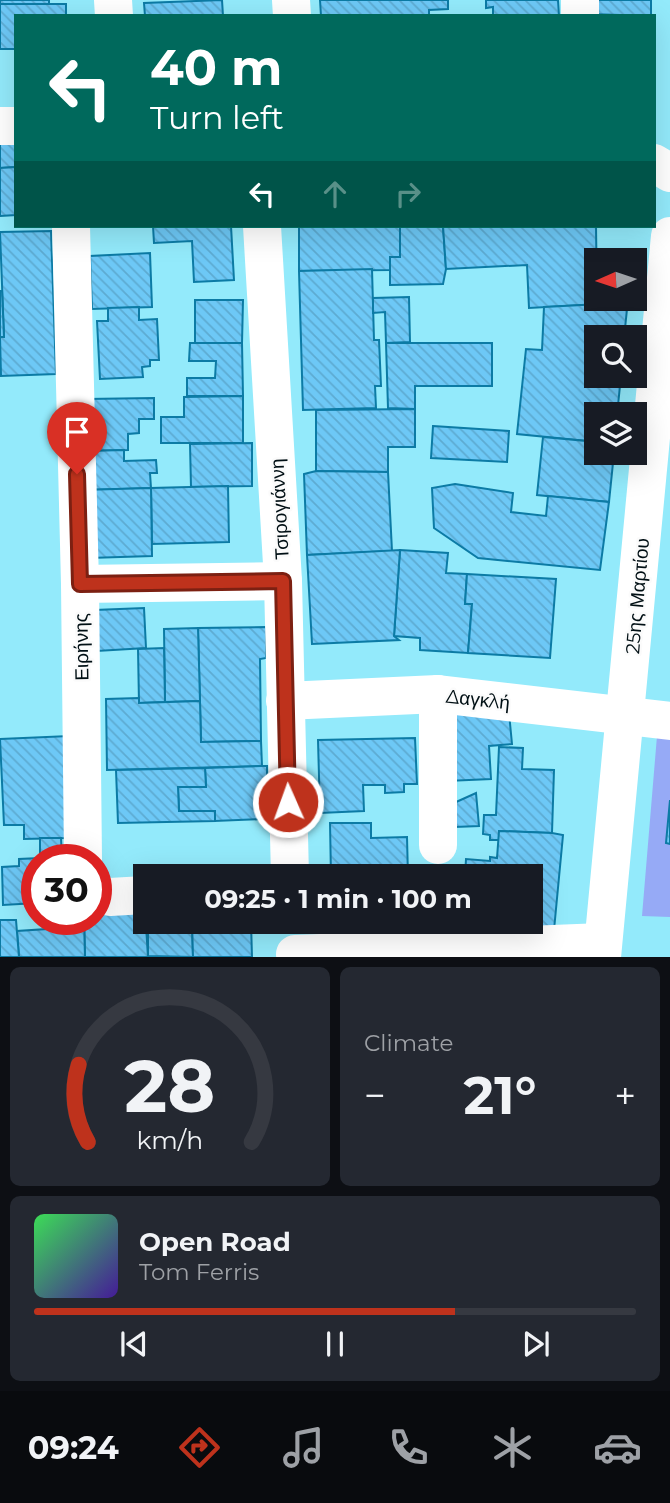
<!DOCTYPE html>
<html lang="en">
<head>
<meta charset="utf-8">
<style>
	:root { --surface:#171b24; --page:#242831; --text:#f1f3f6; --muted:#9ea1a6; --line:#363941; --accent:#be321c }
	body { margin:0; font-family:Montserrat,sans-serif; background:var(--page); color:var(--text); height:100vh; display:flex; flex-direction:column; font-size:26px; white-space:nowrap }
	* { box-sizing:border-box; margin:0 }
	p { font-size:23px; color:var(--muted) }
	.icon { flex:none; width:38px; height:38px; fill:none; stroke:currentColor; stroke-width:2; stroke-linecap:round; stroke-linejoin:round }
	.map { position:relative; height:957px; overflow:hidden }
	.side { display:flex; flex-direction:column; gap:10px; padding:10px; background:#0d0f14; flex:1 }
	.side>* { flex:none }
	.hud { position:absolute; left:14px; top:14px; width:642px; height:214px; border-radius:0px; box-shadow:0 7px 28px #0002; background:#00695c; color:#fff; overflow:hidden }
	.needle { width:46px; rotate:267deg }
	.controls { position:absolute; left:584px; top:248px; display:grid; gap:14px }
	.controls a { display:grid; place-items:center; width:63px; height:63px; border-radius:0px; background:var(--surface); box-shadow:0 7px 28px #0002; font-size:35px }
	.speed { position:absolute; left:21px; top:844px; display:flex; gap:14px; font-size:35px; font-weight:700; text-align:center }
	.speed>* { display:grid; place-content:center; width:91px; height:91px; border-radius:50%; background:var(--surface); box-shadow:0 7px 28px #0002; line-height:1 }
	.speed .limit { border:10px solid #d22; background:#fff; color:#111 }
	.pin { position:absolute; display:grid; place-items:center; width:60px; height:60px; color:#fff; margin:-72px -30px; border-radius:50% 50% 50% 0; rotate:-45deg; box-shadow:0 0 7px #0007 }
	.pin .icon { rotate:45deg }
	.me { position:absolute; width:77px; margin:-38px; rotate:358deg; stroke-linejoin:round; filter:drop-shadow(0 0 5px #0008) }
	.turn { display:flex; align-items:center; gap:24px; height:147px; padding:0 21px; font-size:32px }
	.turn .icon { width:91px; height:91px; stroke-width:2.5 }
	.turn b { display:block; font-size:49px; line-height:60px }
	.lanes { display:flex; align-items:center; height:66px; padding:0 21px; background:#0003; justify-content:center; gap:35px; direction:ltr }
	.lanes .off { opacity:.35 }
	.big { font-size:52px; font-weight:700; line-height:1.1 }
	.side .card { flex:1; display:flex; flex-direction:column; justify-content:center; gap:10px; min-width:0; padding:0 24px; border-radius:10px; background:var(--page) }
	.side .dial { align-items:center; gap:0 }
	.dial svg { height:182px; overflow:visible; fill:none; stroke:var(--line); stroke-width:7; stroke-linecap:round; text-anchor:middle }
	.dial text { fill:var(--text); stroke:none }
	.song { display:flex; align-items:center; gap:21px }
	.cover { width:84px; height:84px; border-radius:10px; background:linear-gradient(135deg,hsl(130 70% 55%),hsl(260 70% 35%)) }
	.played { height:7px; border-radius:4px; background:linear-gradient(90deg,var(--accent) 70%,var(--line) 70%) }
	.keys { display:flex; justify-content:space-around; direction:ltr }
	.heat { display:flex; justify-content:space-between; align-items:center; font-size:38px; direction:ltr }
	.side .tiles { flex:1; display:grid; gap:10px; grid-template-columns:1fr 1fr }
	.card:last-child { grid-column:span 2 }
	.trip { position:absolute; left:133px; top:864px; width:410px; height:70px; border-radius:0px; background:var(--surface); box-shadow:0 7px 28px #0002; font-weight:700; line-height:70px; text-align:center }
	.tabs { display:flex; height:112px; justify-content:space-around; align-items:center; background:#090b0e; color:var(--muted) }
	.tabs .icon { width:49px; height:49px }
	.tabs .current { color:var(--accent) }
	.tabs b { font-size:32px; color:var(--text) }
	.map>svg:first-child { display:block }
	.park { fill:#96aaf6 }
	.building { fill:url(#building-back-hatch); stroke:#0c7ba5; stroke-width:2 }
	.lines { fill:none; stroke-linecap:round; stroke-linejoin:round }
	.minor { stroke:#fff; stroke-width:38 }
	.route-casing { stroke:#7c2012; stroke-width:18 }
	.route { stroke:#be321c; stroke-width:12 }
	.labels { text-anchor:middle; stroke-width:5; stroke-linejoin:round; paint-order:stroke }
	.street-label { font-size:19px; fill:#000f14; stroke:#fbfbfb }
</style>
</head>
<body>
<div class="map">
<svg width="670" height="957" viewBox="0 0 670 957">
	<defs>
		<pattern id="building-back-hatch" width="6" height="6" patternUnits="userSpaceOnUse" patternTransform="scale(1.75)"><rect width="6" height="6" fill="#6dc8f6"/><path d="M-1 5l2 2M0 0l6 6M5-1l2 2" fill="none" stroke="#5dabd2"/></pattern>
	</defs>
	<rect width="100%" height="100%" fill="#93eafb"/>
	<polygon class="park" points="658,724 670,726 670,917 642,916"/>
	<g class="building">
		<rect x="0" y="0" width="49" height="4"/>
		<polygon points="222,0 223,16 145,16 144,3"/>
		<polygon points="320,0 448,0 448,9 429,10 429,16 321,16"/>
		<polygon points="486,0 558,0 559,16 493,16 493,7 486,8"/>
		<polygon points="589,0 651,0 651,16 588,14"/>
		<polygon points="0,4 66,4 66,16 16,16 16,49 0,49"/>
		<polygon points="16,141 16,167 0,168 0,142"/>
		<polygon points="16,167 16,215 0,216 0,168"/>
		<polygon points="153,226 231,226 234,280 194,282 192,241 154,243"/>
		<polygon points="299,226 400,226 400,257 390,257 390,270 299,271"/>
		<polygon points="400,226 443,226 446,269 443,284 390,285 390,257 400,257"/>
		<polygon points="443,226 596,226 597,299 600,299 601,304 529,308 527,265 446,269"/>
		<polygon points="51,231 56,374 1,376 0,337 4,337 0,232"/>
		<polygon points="150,253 152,307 92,309 90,256"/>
		<polygon points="372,269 374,340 379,340 381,386 375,386 376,408 303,410 299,271"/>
		<polygon points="0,291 2,291 4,337 0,337"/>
		<polygon points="409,297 410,342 386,343 385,312 373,313 373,298"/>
		<polygon points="195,300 243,300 242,343 195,344"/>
		<polygon points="601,304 627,309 624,338 597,338 597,376 621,376 617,415 597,415 597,442 517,434 526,349 542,350 544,307"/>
		<polygon points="139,307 139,320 157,319 159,360 150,360 150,366 142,367 143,377 100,379 97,321 108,321 108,308"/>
		<polygon points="190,343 242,343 243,396 187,396 187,378 215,378 216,361 189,361"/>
		<polygon points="386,343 492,343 492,386 415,386 415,409 388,408"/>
		<polygon points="243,396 243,443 161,443 161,417 184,417 184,397"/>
		<polygon points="154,398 154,419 139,419 139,433 128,434 128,450 87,451 86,399"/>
		<polygon points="415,409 415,447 388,447 388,472 316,471 316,410"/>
		<polygon points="433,426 509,431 507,462 431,458"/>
		<polygon points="543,437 597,442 597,453 614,453 609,502 537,495"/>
		<polygon points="252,443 252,486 191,487 190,444"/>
		<polygon points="124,450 124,461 156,460 157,473 150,473 151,488 88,490 87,451"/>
		<polygon points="316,471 388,472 392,551 307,555 304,474"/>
		<polygon points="455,484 513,493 511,512 546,516 548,496 609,502 600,570 478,558 434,528 432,488"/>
		<polygon points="228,486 229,542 152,544 151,488"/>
		<polygon points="151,488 152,556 89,558 81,490"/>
		<polygon points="400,550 448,553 446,573 467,574 465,604 472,604 468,653 420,650 420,638 394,636"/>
		<polygon points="400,550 394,636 399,640 312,644 307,555"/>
		<polygon points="467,574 556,579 550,658 468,653 472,604 465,604"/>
		<polygon points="144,608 146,648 97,651 95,610"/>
		<polygon points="266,627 266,658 260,659 261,741 201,742 198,628"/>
		<polygon points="198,628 200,701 165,702 164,629"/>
		<polygon points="164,648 165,702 139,703 138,649"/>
		<polygon points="139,698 139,703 200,701 201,742 261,741 262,766 107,770 106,699"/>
		<polygon points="457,707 509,713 512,744 489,746 491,779 447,781"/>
		<polygon points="69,736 66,838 24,839 24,825 4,825 0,739"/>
		<polygon points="415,738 417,784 404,784 404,792 385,793 385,785 363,785 364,811 320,813 318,740"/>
		<polygon points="499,747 523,748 522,769 554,770 552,833 499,831 499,840 490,840 490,835 483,834 484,815 496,815"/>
		<polygon points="262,766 267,766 267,786 262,786 263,819 215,821 215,811 179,811 178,787 206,787 205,768"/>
		<polygon points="205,768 206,787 178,787 179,811 215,811 215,821 118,823 116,770"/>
		<polygon points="476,793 479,826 455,827 454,803"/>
		<polygon points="670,800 670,844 666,843"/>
		<polygon points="330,823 371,823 371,838 407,837 408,877 331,877"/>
		<polygon points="499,831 552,833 563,835 554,930 479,922 530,922 530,877 465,877 466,859 490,861 490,857 497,858"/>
		<polygon points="40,838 61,838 62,857 40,858"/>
		<polygon points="62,857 62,859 37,859 37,903 3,905 2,867 19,866 19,859"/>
		<polygon points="96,909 145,909 148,957 85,957 84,919 96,919"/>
		<polygon points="46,919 84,919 85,957 19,957 17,931 47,929"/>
		<polygon points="0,920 16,920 19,957 0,957"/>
		<polygon points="148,922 192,922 193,957 148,956"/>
		<polygon points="192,922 251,922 252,957 193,957"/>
		<polygon points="332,922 409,922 409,925 332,927"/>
	</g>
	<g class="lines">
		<g class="minor">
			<polyline points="113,0 114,16"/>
			<polyline points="291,0 292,16"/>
			<polyline points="580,16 580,0"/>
			<polyline points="0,126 16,126"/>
			<polyline points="654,163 670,173"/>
			<polyline points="71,226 80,584 83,859"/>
			<polyline points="262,226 283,581 290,877"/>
			<polyline points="80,584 283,581"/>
			<polyline points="438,694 438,845"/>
			<polyline points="285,701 438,694 670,721"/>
			<polyline points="96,894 110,897 145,895"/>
			<polyline points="295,954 603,942"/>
			<polyline points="602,957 670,236"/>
		</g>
	</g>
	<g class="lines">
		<g class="route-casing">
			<polyline id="route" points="77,474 80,584 283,581 288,802"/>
		</g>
		<use href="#route" class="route"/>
	</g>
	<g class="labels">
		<g class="street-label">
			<text transform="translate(279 509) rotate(-93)" y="7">Τσιρογιάννη</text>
			<text transform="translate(637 596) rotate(-85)" y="7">25ης Μαρτίου</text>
			<text transform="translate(81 647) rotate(-91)" y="7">Ειρήνης</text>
			<text transform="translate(478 699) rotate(6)" y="7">Δαγκλή</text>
		</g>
	</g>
</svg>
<div class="controls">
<a><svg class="needle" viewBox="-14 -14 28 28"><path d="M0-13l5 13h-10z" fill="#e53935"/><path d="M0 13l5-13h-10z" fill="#9ea1a6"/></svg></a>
<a><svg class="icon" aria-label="search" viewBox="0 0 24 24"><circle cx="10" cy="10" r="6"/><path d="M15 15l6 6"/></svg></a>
<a><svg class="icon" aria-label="layers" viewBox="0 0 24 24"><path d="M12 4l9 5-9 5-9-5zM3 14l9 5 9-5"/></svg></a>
</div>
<div class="speed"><div class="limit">30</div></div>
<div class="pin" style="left:77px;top:474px;background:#d93025"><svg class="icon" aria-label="arrive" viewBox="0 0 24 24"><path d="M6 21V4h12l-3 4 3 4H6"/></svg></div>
<svg class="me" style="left:288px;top:802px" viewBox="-20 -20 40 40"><circle r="17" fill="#be321c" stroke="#fff" stroke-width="3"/><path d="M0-11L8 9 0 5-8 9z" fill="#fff"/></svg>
<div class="trip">09:25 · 1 min · 100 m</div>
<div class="hud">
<div class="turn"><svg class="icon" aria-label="left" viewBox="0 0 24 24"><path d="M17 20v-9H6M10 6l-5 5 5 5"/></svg><div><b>40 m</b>Turn left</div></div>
<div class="lanes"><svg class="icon" aria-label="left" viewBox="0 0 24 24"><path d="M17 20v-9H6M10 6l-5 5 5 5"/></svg><svg class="icon off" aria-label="ahead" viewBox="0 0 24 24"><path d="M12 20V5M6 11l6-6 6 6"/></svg><svg class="icon off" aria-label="right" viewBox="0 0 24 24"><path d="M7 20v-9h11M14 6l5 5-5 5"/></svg></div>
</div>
</div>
<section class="side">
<div class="tiles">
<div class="card dial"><svg viewBox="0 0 100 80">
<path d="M14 69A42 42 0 1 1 86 69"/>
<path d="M14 69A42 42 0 0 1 10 35" stroke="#be321c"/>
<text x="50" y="56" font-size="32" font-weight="700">28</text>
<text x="50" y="72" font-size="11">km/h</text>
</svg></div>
<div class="card"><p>Climate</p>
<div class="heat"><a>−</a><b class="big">21°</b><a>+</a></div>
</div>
<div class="card">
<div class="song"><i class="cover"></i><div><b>Open Road</b><p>Tom Ferris</p></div></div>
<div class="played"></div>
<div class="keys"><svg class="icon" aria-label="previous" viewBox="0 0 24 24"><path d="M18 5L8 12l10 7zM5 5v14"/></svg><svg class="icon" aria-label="pause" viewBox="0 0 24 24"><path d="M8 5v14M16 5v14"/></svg><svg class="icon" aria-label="next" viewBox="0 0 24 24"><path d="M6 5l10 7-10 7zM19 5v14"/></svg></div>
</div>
</div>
</section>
<nav class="tabs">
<b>09:24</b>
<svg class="icon current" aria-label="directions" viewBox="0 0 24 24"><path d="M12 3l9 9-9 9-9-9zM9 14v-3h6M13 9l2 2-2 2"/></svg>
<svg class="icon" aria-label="music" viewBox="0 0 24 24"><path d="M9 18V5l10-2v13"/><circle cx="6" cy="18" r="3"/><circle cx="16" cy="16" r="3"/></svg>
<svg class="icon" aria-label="phone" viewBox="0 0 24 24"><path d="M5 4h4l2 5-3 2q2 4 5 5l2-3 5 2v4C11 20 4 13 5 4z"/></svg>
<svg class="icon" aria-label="climate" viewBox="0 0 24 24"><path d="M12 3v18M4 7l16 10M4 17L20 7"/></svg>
<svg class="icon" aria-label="car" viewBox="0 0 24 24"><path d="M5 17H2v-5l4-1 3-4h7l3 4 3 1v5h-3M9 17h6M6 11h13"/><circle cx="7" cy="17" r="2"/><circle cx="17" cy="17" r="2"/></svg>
</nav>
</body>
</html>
